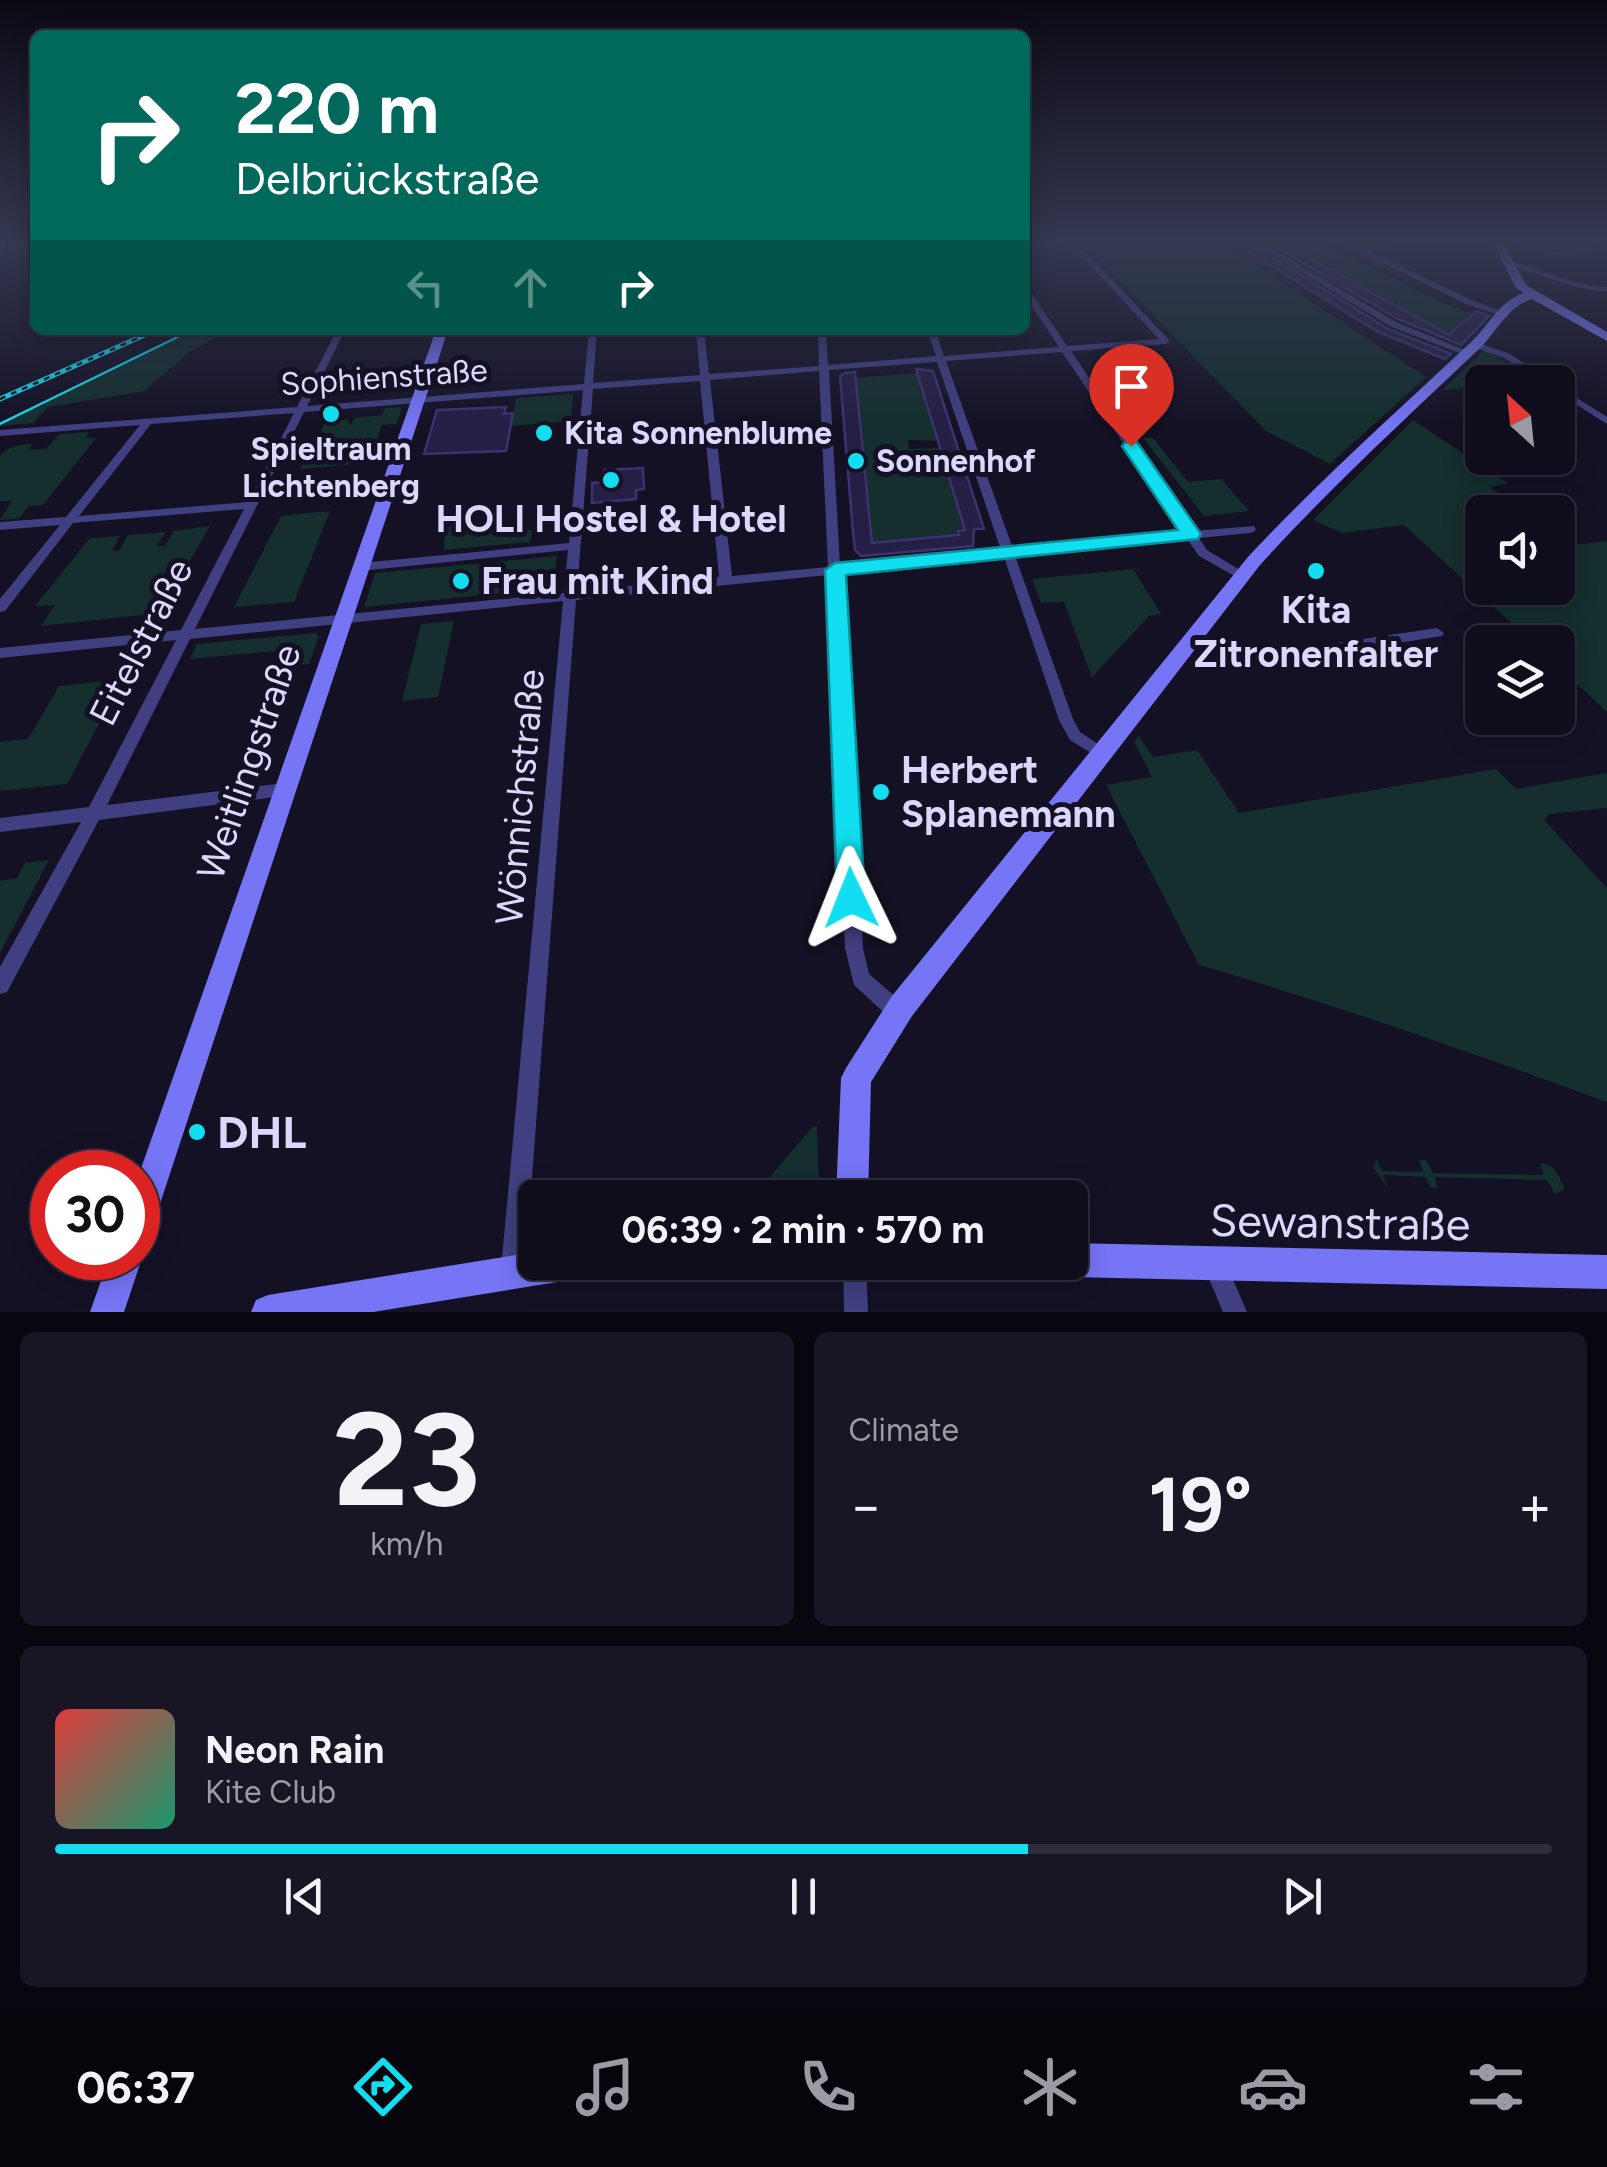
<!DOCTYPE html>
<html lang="en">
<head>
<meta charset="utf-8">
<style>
	:root { --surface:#0f0d1c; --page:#181625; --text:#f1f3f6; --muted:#9b9ca3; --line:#2f2d3b; --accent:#11def0 }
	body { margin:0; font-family:Figtree,sans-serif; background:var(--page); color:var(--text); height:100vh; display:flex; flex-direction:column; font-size:38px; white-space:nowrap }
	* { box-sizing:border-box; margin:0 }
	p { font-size:32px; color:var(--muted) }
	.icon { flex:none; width:55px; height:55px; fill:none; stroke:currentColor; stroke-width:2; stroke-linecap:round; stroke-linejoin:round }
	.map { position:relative; height:1312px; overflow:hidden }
	.sheet { display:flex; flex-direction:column; gap:20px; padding:20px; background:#08070f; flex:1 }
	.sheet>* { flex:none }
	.hud { position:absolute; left:30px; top:30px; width:1000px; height:305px; border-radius:15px; box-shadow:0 5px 25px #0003,0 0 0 2px var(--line); background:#00695c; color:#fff; overflow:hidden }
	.needle { width:65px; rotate:333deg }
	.buttons { position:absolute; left:1465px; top:365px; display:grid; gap:20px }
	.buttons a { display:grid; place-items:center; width:110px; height:110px; border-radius:15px; background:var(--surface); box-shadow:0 5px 25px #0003,0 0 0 2px var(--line); font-size:50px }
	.speed { position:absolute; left:30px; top:1150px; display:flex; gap:20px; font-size:50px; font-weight:700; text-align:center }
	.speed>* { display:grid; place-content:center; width:130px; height:130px; border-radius:50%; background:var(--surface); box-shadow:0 5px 25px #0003,0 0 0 2px var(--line); line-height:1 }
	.speed .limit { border:15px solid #d22; background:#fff; color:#111 }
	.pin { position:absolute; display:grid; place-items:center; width:85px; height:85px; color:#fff; margin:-102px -42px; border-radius:50% 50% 50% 0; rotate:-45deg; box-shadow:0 0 10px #0007 }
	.pin .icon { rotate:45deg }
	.me { position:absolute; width:110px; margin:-55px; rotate:358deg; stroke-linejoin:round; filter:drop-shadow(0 0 8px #0008) }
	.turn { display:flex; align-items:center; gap:35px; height:210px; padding:0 40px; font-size:45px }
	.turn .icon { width:130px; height:130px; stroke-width:2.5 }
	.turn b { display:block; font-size:70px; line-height:85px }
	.lanes { display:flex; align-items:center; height:95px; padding:0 40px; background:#0003; justify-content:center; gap:50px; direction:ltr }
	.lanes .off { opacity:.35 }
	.big { font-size:75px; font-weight:700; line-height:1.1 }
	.sheet .tile { flex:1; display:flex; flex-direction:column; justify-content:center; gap:15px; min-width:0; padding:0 35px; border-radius:15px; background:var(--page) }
	.sheet .dial { align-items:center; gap:0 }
	.dial b { font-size:130px; line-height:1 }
	.song { display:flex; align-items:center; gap:30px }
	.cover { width:120px; height:120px; border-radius:15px; background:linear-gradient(135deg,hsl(0 70% 55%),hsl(160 70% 35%)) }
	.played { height:10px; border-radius:5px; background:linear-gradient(90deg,var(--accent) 65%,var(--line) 65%) }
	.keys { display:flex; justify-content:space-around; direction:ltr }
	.heat { display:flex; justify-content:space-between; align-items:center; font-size:55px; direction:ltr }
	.sheet .tiles { flex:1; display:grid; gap:20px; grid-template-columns:1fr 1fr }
	.tile:last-child { grid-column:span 2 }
	.trip { position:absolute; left:518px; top:1180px; width:570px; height:100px; border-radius:15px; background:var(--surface); box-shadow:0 5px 25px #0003,0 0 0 2px var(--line); font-weight:700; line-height:100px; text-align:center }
	.dock { display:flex; height:160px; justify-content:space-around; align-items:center; background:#06050b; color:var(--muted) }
	.dock .icon { width:70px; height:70px }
	.dock .on { color:var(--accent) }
	.dock b { font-size:45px; color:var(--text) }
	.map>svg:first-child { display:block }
	.green { fill:#142f2e }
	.building { fill:#251e45; stroke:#3d3270; stroke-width:2.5 }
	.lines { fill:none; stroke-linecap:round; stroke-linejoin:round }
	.street { fill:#403f81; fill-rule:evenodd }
	.secondary { fill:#7675f6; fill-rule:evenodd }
	.tram { stroke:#11def0; stroke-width:2.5 }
	.rail-casing { stroke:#11def0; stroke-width:5 }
	.rail { stroke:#141125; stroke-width:2.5; stroke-dasharray:6; stroke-linecap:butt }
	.route { fill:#11def0; stroke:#0b909c; stroke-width:2.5 }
	.poi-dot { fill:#11def0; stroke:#141125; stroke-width:4 }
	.labels { text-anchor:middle; stroke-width:10; stroke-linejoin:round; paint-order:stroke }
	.far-street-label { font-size:32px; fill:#dbd8fc; stroke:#141125 }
	.far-poi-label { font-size:32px; font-weight:bold; fill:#dbd8fc; stroke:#141125; text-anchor:start }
	.poi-label { font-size:38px; font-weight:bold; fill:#dbd8fc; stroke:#141125 }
	.street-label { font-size:38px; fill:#dbd8fc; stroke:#141125 }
	.near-poi-label { font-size:45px; font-weight:bold; fill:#dbd8fc; stroke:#141125; text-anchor:start }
	.near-street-label { font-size:45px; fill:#dbd8fc; stroke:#141125 }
</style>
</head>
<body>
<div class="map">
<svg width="1607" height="1312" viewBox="0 0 1607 1312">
	<rect width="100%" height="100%" fill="#141125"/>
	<g class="green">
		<polygon points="1083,243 1221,243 1426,377 1330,464 1266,431"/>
		<polygon points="1283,243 1323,244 1444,304 1476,315 1451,337"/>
		<polygon points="195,330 229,330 188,353 144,391 48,407 33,423 0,426"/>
		<polygon points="1485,350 1539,381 1443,390"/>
		<polygon points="919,373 938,432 936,441 908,440 909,449 938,448 946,457 965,530 958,531 959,535 870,544 854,378"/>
		<polygon points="573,394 571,421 511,426 516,398"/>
		<polygon points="402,407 396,424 382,425 368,463 300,469 320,437 324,421 348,420 351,425 354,418 382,415 385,408"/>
		<polygon points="1413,420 1508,483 1490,487 1522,512 1482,512 1482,588 1558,588 1558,541 1563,546 1607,541 1607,712 1558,666 1558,642 1532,642 1404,525 1342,533 1313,520"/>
		<path d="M89,432L85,438H96L43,505L29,506L19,518L0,520L12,501H0V456C8,446 20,444 32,444L29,450L46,449L59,434Z"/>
		<polygon points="1153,438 1188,482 1221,479 1249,511 1204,516 1143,438"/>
		<polygon points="330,511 294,602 234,607 281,516"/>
		<polygon points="474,524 505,533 532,530 530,542 444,550 445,527"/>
		<polygon points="210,526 160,613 41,626 55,605 35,606 90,538 120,536 112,551 120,550 128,535 166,532 156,546 165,546 174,531"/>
		<polygon points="557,556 553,588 364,607 375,573"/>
		<polygon points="1133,569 1161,614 1149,616 1092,677 1064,602 1041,603 1032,579"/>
		<polygon points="454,621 438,697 402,701 421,624"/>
		<polygon points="315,633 319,636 309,664 291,666 296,649 190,659 197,644"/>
		<polygon points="123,679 67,784 0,791 0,742 28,739 59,686"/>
		<path d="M1139,735L1153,757L1197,750L1239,813L1496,769L1516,789L1607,773V808L1549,814L1544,820L1607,888V1102C1472,1053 1336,1005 1199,965L1106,785L1152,777L1134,742Z"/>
		<polygon points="49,860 0,953 0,881 17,878 25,863"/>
		<polygon points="813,1126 817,1127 819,1193 816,1197 753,1197"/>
		<path d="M1377,1159L1382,1171L1423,1172L1419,1160H1426L1433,1173L1544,1175L1540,1163C1555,1163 1559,1177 1565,1189L1555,1194L1547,1180L1435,1177L1438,1188H1431L1425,1177L1383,1175L1387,1187L1373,1167Z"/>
	</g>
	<g class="building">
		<polygon points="1234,243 1250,243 1388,329 1451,354 1445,359 1378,332"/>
		<polygon points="1269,243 1331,243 1302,254 1449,335 1476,311 1489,316 1461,345 1398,319"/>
		<polygon points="1528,243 1590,243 1590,250 1549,253"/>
		<polygon points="916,369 933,371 984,529 974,529 973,546 861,556 855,550 853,532 840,376 845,373 855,372 872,543 959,535 958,531 965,530"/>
		<polygon points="506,407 504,414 513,413 506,451 424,454 437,410"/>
		<polygon points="643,468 644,489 636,490 636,499 592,503 592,483 603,482 604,470"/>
	</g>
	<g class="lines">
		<g class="street">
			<polygon points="4,243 13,243 0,251 0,246"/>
			<path d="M1069,243H1077L1170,341L1166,344L1071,351L1194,531L1254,526L1256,529L1254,532L1250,533L1199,538L1207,550L1248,575L1246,578H1238L1199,556L1187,539L1015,556L1073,719L1080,732L1107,750L1110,754L1107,758L1102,760L1070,740L1059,720L1004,557L841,574L863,948L869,974L905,1005L908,1012L905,1019L898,1022L891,1019L854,985L845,948L828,575L576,600L525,1269L521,1277L513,1281L505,1277L501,1269L563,601L190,639L107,805L284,783L290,785L292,790L290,795L99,820L7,992L0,994V967L81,822L0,832V818L89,807L176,640L0,658V648L181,630L244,509L73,523L5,611L0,612V599L60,525L0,530V522L66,517L140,425L0,436V430L297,407L337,330H345L307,406L584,384L589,330H597L593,383L700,375L696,330H704L709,374L819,366L818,330H826L828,365L936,356L927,330H935L944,356L1059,347L1025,296V288H1028L1067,346L1159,339ZM1062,352L1183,532L1013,549L946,361ZM937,362L1001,550L840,566L829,370ZM819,371L828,567L732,576L710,380ZM700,381L719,577L577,591L593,389ZM583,390L569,543L360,563L354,567L360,571L568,550L564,593L195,629L304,412ZM294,413L248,502L79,516L151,424Z"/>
			<polygon points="1253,243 1262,243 1396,322 1472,353 1464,355 1390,326"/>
			<polygon points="1342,243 1351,243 1360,247 1401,243 1367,250 1474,301 1510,314 1506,317 1468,305"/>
			<path d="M1507,261C1542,267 1571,286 1607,287V291C1570,291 1540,272 1504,265L1503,263Z"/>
			<polygon points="1476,342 1510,354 1553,382 1542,382 1504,358 1473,347 1473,343"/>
			<polygon points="1558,386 1607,417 1607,424 1558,393"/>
			<polygon points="1437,628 1444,633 1442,636 1309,657 1302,652 1309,647"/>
			<polygon points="1216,1255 1224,1259 1247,1312 1223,1312 1204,1267 1208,1259"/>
			<polygon points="843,1262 866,1262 868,1312 844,1312"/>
		</g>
		<g class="secondary">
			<path d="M1494,243H1504L1526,285L1607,332V341L1532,299C1507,306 1497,332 1478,350C1404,420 1329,489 1260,565L912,1016L871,1082L868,1198H836L841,1078L846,1068L892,996L1248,557C1318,482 1394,414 1469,344C1488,327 1499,301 1524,293L1515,287Z"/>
			<polygon points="436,330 448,330 154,1222 149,1233 138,1238 138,1177"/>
			<polygon points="1070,1243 1607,1255 1607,1289 1070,1277 1058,1272 1054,1262 1070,1262"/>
			<polygon points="138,1248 142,1258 124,1312 90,1312 109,1258 138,1258"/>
			<polygon points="535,1252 535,1262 592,1262 588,1274 576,1279 373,1312 251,1312 256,1300 268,1295"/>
		</g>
		<polyline class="tram" points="0,424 192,330"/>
		<g class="rail-casing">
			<polyline id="rail" points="0,399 156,330"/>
		</g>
		<use href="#rail" class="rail"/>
	</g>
	<linearGradient id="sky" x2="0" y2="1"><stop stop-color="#0b0914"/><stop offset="0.57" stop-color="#343851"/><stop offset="1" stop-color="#343851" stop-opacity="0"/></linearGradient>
	<rect width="1607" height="426" fill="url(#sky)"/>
	<polygon class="route" points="1125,442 1137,442 1201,534 1198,539 846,575 865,898 861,907 851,911 841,907 837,898 825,570 835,563 1178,530 1122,446"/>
	<g class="poi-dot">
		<circle cx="331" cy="414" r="10"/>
		<circle cx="544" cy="433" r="10"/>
		<circle cx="856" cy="461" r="10"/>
		<circle cx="611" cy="480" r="10"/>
		<circle cx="1316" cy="571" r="10"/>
		<circle cx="461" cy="581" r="10"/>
		<circle cx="881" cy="792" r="10"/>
		<circle cx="197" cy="1132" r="10"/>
	</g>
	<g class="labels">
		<g class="far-street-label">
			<text transform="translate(384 377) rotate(-4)" y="11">Sophienstraße</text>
		</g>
		<g class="far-poi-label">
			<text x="564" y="444">Kita Sonnenblume</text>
			<text x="331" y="460" text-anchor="middle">Spieltraum<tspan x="331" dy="37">Lichtenberg</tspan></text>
			<text x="876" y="472">Sonnenhof</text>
		</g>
		<g class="poi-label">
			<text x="611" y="532">HOLI Hostel &amp; Hotel</text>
			<text x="481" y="594" text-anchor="start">Frau mit Kind</text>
			<text x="1316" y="623">Kita<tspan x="1316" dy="44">Zitronenfalter</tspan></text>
			<text x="901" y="783" text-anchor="start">Herbert<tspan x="901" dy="44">Splanemann</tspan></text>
		</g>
		<g class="street-label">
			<text transform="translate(141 642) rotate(-63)" y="13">Eitelstraße</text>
			<text transform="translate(249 762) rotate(-71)" y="13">Weitlingstraße</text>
			<text transform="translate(520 797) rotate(-85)" y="13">Wönnichstraße</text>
		</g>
		<g class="near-poi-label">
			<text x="217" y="1148">DHL</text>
		</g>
		<g class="near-street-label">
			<text transform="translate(1340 1222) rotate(1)" y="16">Sewanstraße</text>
		</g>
	</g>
</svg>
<div class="buttons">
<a><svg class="needle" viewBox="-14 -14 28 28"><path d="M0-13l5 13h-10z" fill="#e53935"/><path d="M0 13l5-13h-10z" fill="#9b9ca3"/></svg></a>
<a><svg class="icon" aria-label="sound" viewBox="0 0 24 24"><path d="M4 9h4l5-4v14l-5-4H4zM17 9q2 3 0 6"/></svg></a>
<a><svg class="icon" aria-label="layers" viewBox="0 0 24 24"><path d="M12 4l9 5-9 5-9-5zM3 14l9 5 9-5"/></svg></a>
</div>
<div class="speed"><div class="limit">30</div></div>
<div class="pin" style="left:1131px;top:446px;background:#d93025"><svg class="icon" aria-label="arrive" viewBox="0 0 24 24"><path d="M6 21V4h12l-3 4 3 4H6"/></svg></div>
<svg class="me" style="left:851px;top:898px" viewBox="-20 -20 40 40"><path d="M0-17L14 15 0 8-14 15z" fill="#11def0" stroke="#fff" stroke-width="4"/></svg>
<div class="trip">06:39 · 2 min · 570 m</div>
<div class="hud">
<div class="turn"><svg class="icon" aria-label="right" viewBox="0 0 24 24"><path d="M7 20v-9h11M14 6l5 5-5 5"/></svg><div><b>220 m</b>Delbrückstraße</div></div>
<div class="lanes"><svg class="icon off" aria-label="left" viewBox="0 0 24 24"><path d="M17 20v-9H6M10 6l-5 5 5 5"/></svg><svg class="icon off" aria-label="ahead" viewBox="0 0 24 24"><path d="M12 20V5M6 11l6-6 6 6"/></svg><svg class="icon" aria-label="right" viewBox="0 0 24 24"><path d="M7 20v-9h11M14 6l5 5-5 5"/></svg></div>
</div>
</div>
<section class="sheet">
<div class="tiles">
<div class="tile dial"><b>23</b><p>km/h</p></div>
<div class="tile"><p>Climate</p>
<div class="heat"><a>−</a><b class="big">19°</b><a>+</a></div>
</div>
<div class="tile">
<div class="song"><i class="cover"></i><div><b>Neon Rain</b><p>Kite Club</p></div></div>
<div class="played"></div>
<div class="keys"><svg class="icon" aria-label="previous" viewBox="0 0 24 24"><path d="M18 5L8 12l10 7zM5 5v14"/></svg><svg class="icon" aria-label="pause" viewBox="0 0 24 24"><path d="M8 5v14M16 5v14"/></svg><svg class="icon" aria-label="next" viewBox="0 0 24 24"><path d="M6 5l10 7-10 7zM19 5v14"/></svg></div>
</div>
</div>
</section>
<nav class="dock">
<b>06:37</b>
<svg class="icon on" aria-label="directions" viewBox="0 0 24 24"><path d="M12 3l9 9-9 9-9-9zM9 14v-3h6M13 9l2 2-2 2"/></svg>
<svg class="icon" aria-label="music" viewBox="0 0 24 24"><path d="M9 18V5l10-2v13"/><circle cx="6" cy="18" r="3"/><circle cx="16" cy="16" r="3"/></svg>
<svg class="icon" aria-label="phone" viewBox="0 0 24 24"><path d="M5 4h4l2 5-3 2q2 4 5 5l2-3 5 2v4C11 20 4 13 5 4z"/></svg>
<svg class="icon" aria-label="climate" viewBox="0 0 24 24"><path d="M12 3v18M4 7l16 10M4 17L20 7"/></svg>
<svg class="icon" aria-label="car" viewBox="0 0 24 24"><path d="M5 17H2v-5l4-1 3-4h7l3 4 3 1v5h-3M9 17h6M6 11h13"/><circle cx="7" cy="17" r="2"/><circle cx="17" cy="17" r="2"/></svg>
<svg class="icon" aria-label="filters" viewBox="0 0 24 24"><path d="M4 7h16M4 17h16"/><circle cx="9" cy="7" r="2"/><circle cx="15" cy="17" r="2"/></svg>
</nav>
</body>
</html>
